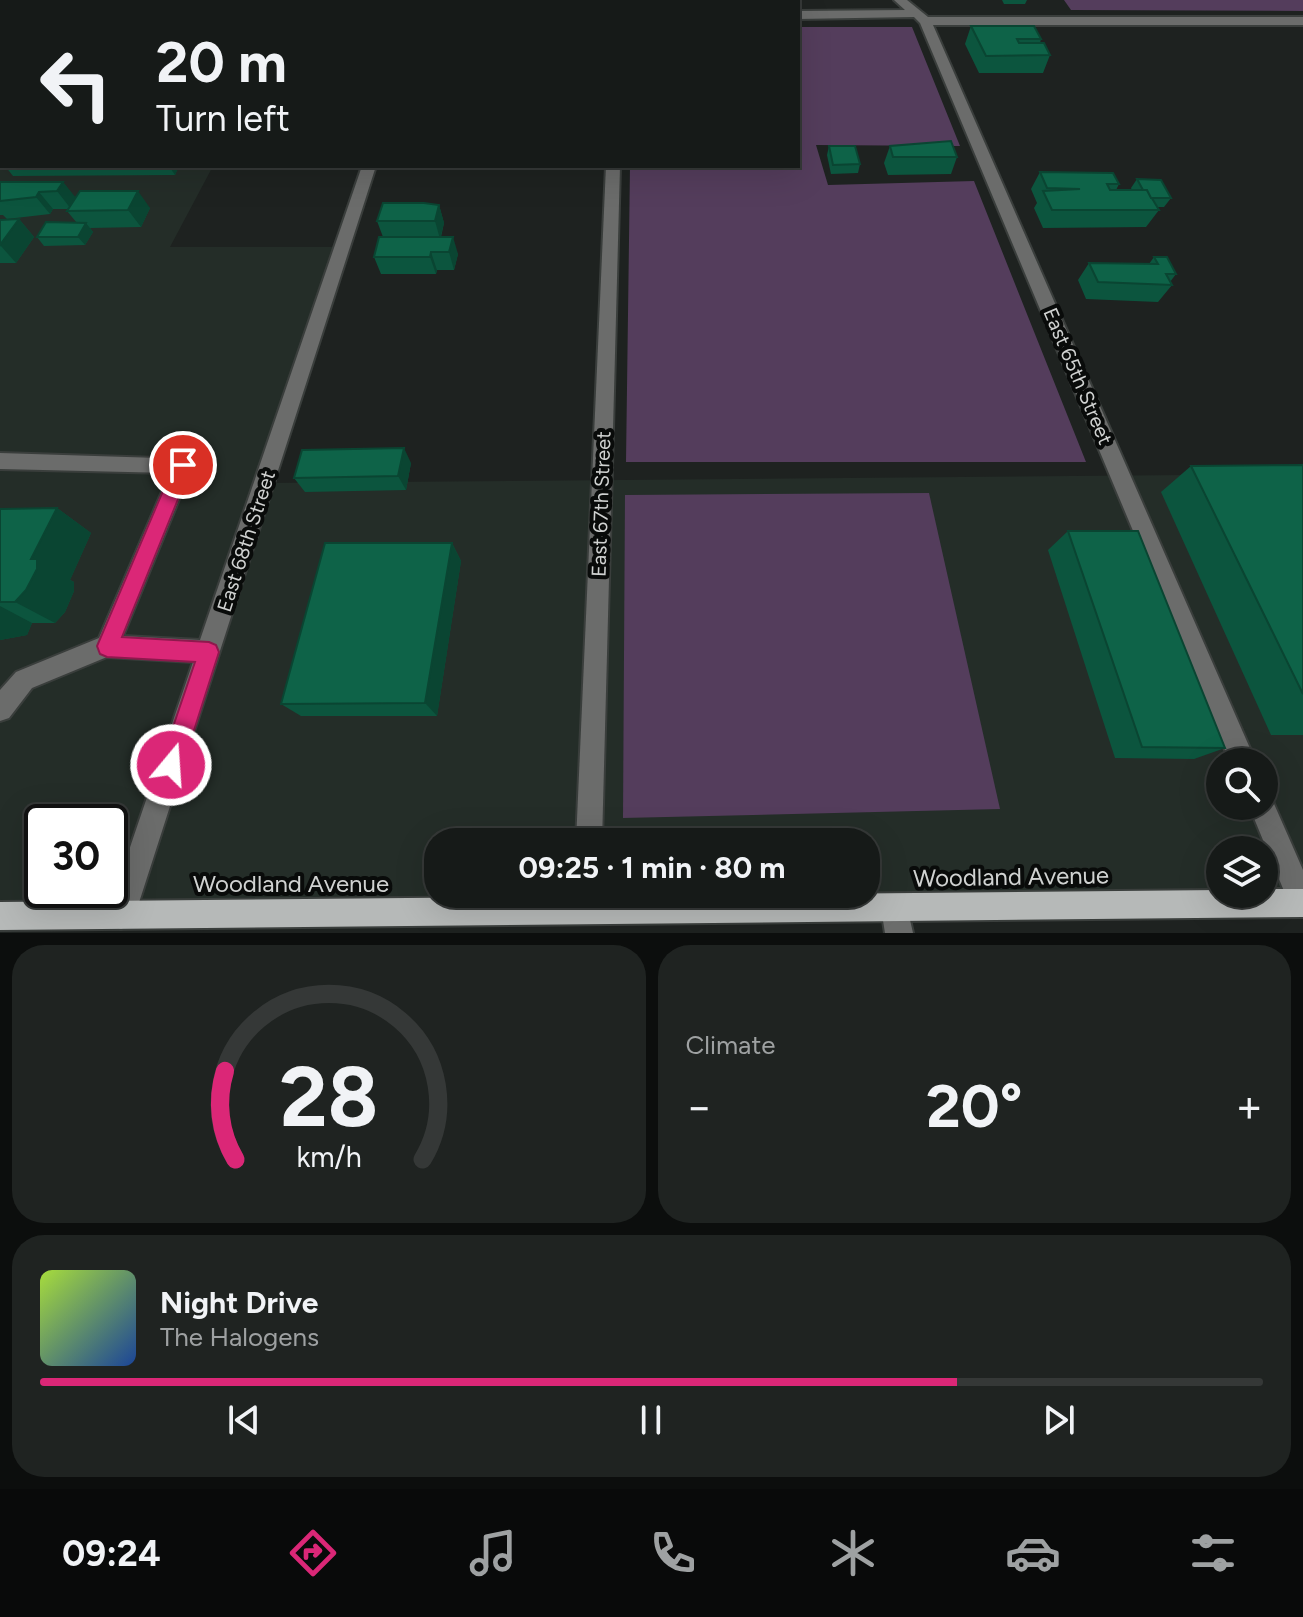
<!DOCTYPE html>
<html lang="en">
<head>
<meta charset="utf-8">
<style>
	:root { --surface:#161a18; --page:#1f2321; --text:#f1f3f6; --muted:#9ea1a2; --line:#353837; --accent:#db2777 }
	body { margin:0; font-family:Figtree,sans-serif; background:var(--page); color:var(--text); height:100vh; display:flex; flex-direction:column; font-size:30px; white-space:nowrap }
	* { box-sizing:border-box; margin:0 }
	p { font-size:26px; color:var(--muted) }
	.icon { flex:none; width:44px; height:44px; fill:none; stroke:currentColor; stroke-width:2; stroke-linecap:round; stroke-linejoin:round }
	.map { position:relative; height:933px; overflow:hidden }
	.drawer { display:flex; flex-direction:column; gap:12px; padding:12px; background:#0c0e0d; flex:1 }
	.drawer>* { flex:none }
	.banner { position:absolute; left:0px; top:0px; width:800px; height:168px; box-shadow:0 8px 32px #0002,0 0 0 2px var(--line); background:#161a18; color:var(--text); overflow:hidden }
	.controls { position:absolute; left:1206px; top:748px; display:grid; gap:16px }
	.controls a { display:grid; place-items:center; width:72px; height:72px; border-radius:50%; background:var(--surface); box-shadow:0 8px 32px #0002,0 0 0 2px var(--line); font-size:40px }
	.speed { position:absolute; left:24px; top:804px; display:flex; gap:16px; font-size:40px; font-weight:700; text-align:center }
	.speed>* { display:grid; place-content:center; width:104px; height:104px; border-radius:50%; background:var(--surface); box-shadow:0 8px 32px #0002,0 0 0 2px var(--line); line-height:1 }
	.speed .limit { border:4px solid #111; border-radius:12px; background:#fff; color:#111 }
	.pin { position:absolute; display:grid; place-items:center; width:68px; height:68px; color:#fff; margin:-34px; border:4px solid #fff; border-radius:50%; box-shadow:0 2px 8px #0007 }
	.me { position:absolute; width:88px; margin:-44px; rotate:18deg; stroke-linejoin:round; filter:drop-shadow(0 0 6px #0008) }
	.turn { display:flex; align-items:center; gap:28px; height:168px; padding:0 24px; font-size:36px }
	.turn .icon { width:104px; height:104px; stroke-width:2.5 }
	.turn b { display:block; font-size:56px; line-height:68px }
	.big { font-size:60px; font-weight:700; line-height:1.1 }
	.drawer .card { flex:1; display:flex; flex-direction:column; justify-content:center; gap:12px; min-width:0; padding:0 28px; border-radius:32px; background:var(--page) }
	.drawer .dial { align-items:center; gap:0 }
	.dial svg { height:208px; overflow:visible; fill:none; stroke:var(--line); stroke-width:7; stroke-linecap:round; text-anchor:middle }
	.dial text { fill:var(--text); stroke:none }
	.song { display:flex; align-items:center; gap:24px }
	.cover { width:96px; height:96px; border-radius:12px; background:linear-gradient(135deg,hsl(80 70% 55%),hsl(220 70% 35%)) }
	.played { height:8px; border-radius:4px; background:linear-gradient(90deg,var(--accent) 75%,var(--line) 75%) }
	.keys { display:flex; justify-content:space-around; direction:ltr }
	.heat { display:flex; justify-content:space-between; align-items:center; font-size:44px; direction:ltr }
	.drawer .tiles { flex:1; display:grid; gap:12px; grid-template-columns:1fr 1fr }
	.card:last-child { grid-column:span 2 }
	.trip { position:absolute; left:424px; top:828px; width:456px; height:80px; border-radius:32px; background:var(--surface); box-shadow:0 8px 32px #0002,0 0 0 2px var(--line); font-weight:700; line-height:80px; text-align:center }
	.tabs { display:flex; height:128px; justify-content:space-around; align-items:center; background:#090a0a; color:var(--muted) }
	.tabs .icon { width:56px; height:56px }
	.tabs .active { color:var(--accent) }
	.tabs b { font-size:36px; color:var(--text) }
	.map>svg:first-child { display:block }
	.built { fill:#242d28; fill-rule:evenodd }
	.green { fill:#543d5c }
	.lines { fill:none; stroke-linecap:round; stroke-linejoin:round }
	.minor-casing { stroke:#3a3e3c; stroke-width:4 }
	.major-casing { stroke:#3a3e3c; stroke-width:4 }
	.minor { fill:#6b6c6b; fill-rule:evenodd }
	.major { fill:#b6b9b8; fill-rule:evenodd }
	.wall { fill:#0c553e }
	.shaded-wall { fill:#0a4532 }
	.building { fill:#0e6348; stroke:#0a4532; stroke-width:2 }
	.route { fill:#db2777; stroke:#8e194d; stroke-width:2 }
	.labels { text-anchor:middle; stroke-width:8; stroke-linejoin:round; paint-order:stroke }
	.street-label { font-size:20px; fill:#d0d2d1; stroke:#090b0a }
	.near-street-label { font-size:24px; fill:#d0d2d1; stroke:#090b0a }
</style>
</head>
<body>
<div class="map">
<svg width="1303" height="933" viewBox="0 0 1303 933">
	<rect width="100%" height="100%" fill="#1e2220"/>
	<path class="built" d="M0,0H461L2,2V166H213L170,247H343L265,483L1303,474V903L0,916ZM1220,762H1264V806H1220ZM42,822H110V890H42ZM438,842H866V894H438ZM1220,850H1264V894H1220Z"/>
	<g class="green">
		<polygon points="1064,0 1303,0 1303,11 1071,10"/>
		<polygon points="798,27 912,27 960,146 816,145 828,185 974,181 1086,462 626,462 630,166 798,166"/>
		<polygon points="929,493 1000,809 623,818 625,495"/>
	</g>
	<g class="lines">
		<g class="minor-casing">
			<g id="minor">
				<polygon points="418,0 430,0 417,2"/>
				<polygon points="894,0 907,0 928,17 1303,17 1303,25 933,25 1256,762 1230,762 920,23 914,17 798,19 798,11 905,10"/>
				<polygon points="362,166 376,166 135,915 131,925 121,929 111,925 107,915 193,662 107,657 32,688 9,718 0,721 0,690 16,672 99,638 170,473 0,469 0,453 190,459 193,465 123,636 200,640"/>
				<polygon points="606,166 620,166 602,842 576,842"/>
				<polygon points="1264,794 1271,797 1303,870 1303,917 1293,913 1249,806 1264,806"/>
				<polygon points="895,894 905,898 913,933 885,933 881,908 885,898"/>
			</g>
		</g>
		<g class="major-casing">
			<polygon id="major" points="1264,889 1303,889 1303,917 0,930 0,902 1220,890 1220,894 1264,894"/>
		</g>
		<use href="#minor" class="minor"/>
		<use href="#major" class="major"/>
	</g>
	<g class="wall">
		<polygon points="92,0 131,0 130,2 94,2"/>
		<polygon points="1002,0 1027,0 1025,4 1004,4"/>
		<polygon points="971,26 1041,39 1040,43 1050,55 1043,73 979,73 965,44"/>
		<polygon points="2,125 2,162 0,160 0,128"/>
		<polygon points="829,146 860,164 858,173 831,174 827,155"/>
		<polygon points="890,146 957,157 951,174 888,175 884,163"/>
		<polygon points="5,166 179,166 175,175 13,176"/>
		<polygon points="1040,172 1119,184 1116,190 1132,190 1131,188 1137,179 1171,198 1164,207 1157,207 1159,210 1146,227 1043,228 1034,208 1037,203 1031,189"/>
		<polygon points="0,182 63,182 75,198 150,208 141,227 90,228 93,232 85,245 44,246 37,237 77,223 67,211 69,209 53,209 50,214 7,219 3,215 0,215"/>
		<polygon points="439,205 444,223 441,237 458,254 454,270 437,270 436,274 381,274 374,257 383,237 377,221"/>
		<polygon points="19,219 34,237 16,263 0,263 0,220"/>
		<polygon points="1154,257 1176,274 1170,282 1172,285 1158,302 1086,299 1078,280 1089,263 1149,264"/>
		<polygon points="411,463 406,490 305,492 294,478"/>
		<polygon points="1303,465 1303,735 1271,735 1161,492 1191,466"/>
		<polygon points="57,508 91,533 70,580 74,582 74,591 65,612 55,623 32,623 27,635 0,640 0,509"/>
		<polygon points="1068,531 1225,748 1194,759 1115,758 1048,550"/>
		<polygon points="452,543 461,561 437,716 301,716 281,704"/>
	</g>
	<g class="shaded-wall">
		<polygon points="2,46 2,106 0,108 0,49"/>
		<polygon points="169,166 179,166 175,175"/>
		<polygon points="63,182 77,199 71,209 57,191"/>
		<polygon points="138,191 150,208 141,227 128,210"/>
		<polygon points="39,192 53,209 50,214 36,197"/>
		<polygon points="439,205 444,223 440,239 435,221"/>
		<polygon points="19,219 34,237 16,263 0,245"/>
		<polygon points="86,223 93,232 85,245 78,237"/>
		<polygon points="453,237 458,254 454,270 449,252"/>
		<polygon points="431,252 437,270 436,274 430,257"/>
		<polygon points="404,448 411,463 406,490 398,476"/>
		<polygon points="57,508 91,533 70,580 74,582 74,591 65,612 55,623 15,602 31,559"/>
		<polygon points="452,543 461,561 437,716 425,703"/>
		<polygon points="0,606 32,623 27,635 0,640"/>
	</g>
	<g class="building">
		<polygon points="0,17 2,17 2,46 0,49"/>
		<polygon points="971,26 1034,26 1041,39 1017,39 1019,43 1044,43 1050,55 986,56"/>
		<polygon points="2,125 2,144 0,144 0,128"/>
		<polygon points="951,141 957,157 893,157 890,146"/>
		<polygon points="829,146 855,146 860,164 833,165"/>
		<polygon points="1040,172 1113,173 1119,184 1107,184 1110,190 1147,190 1159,210 1052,210 1043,191 1080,189 1047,188"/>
		<polygon points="1137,179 1161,180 1171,198 1151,198 1147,190 1143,190"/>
		<polygon points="0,182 63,182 57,191 39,192 36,197 0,201"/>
		<polygon points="80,191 138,191 128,210 67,211"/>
		<polygon points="383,203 424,203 439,205 435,221 377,221"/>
		<polygon points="19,219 0,245 0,220"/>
		<polygon points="46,222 86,223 78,237 37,237"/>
		<polygon points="379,237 453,237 449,252 431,252 430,257 374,257"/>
		<polygon points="1154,257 1167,257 1176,274 1166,274 1172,285 1098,282 1089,263 1158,264"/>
		<polygon points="404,448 398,476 294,478 302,450"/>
		<polygon points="1303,465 1303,694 1191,466"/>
		<polygon points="57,508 31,559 37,559 37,569 26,590 15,602 0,602 0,509"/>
		<polygon points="1068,531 1138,531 1225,748 1142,747"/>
		<polygon points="325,543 452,543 425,703 281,704"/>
	</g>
	<polygon class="route" points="183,458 192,465 122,637 209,642 216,645 219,652 183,765 179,773 171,776 163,773 160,765 195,662 107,657 100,654 97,646 174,465"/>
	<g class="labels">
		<g class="street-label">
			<text transform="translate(1078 376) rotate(67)" y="7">East 65th Street</text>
			<text transform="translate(601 504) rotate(-88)" y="7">East 67th Street</text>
			<text transform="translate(246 541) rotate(-72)" y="7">East 68th Street</text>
		</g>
		<g class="near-street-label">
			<text transform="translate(1011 877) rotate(-1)" y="8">Woodland Avenue</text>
			<text x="291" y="892">Woodland Avenue</text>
		</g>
	</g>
</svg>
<div class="controls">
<a><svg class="icon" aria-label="search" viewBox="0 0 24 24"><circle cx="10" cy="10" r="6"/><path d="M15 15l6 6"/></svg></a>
<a><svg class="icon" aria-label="layers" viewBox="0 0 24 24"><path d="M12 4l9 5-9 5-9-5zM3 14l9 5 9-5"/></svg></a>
</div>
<div class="speed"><div class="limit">30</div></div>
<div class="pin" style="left:183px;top:465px;background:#d93025"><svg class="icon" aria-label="arrive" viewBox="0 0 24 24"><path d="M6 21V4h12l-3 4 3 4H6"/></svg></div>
<svg class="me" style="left:171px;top:765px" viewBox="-20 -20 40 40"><circle r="17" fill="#db2777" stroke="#fff" stroke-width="3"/><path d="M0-11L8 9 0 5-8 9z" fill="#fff"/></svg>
<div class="trip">09:25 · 1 min · 80 m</div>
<div class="banner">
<div class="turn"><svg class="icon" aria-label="left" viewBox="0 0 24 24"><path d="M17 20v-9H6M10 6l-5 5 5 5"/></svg><div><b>20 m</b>Turn left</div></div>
</div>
</div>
<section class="drawer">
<div class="tiles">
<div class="card dial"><svg viewBox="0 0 100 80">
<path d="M14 69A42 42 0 1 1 86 69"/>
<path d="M14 69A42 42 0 0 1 10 35" stroke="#db2777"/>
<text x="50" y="56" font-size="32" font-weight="700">28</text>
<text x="50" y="72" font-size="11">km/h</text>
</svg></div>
<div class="card"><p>Climate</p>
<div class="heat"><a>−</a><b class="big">20°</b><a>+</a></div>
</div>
<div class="card">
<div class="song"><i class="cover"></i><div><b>Night Drive</b><p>The Halogens</p></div></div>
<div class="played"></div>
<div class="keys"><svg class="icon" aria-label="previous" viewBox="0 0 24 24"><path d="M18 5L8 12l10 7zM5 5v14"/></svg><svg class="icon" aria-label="pause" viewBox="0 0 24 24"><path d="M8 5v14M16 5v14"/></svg><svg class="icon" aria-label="next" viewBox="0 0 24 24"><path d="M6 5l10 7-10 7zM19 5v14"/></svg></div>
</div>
</div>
</section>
<nav class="tabs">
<b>09:24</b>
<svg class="icon active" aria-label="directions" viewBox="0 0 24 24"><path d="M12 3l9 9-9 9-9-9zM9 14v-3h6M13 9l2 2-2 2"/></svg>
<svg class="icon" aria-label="music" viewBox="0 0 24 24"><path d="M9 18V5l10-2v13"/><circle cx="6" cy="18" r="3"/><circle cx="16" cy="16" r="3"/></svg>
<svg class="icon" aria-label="phone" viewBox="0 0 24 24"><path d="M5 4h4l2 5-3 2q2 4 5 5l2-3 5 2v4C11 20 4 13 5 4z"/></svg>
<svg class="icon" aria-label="climate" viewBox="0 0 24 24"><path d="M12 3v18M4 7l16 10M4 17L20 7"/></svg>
<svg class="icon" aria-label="car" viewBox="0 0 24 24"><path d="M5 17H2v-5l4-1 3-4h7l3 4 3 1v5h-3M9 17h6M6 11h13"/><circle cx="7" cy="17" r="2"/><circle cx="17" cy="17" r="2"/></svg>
<svg class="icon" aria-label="filters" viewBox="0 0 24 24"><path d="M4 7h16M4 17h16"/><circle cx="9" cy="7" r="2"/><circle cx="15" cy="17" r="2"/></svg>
</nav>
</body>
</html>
